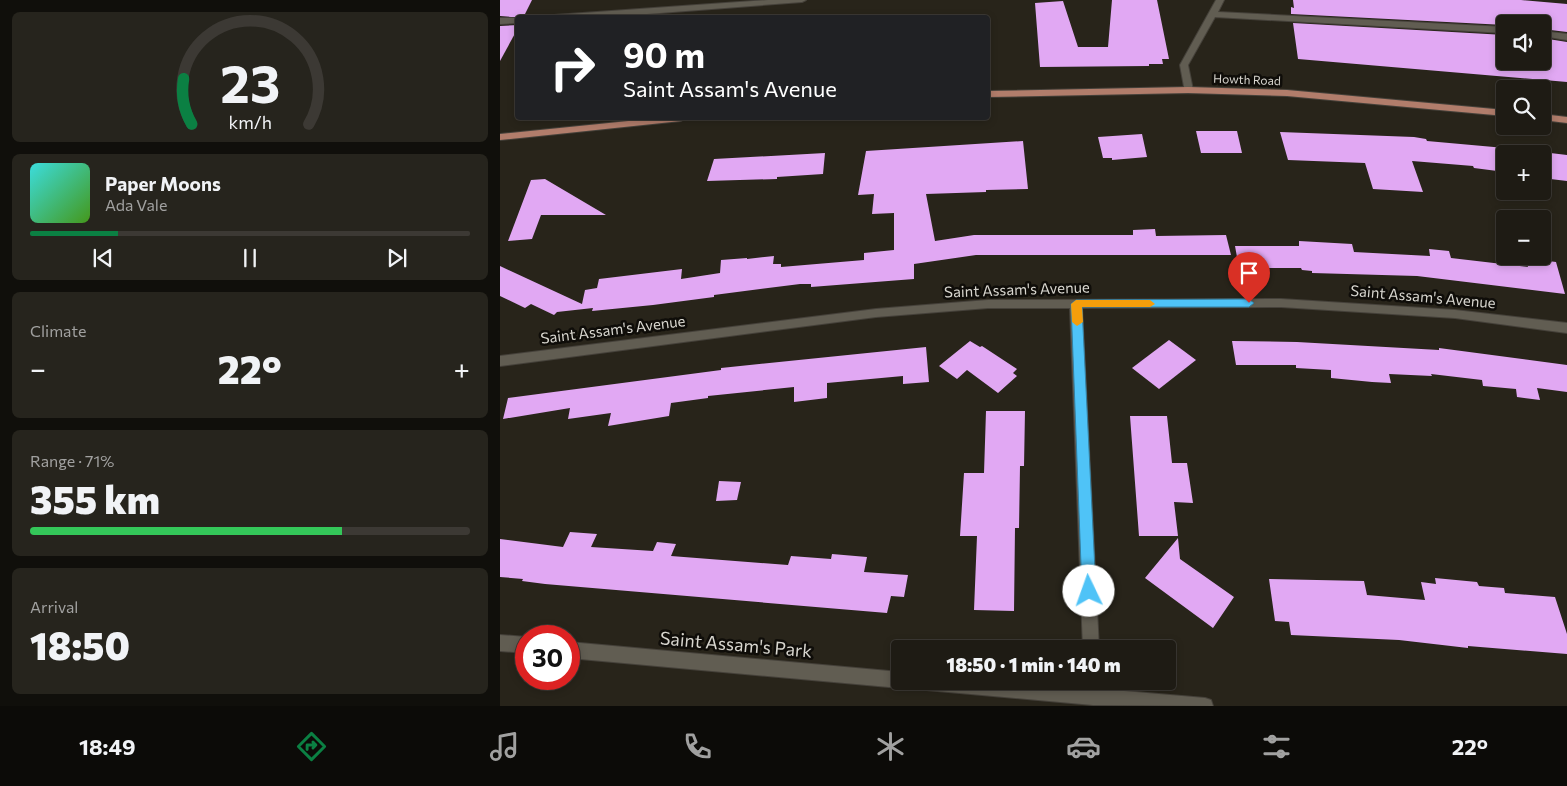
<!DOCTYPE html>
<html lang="en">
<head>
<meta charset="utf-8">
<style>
	:root { --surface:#1e1b14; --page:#26241d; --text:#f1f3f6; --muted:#a1a1a0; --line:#3c3934; --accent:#0b8043 }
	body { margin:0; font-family:Commissioner,sans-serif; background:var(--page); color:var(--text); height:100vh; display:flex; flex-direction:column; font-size:19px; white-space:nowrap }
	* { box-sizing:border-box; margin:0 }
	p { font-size:16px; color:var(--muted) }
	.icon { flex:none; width:28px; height:28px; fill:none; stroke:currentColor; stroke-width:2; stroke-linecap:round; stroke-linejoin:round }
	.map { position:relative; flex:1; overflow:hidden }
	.panel { display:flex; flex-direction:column; gap:12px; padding:12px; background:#100f0b; width:500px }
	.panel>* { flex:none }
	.guide { position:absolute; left:15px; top:15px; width:475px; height:105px; border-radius:5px; box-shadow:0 2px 8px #0003,0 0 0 1px var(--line); background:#202124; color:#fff; overflow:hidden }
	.controls { position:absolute; left:996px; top:15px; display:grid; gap:10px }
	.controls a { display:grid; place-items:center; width:55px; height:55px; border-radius:5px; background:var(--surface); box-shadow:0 2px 8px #0003,0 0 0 1px var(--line); font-size:25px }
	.speed { position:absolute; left:15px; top:625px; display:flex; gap:10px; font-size:25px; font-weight:700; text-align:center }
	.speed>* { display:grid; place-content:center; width:65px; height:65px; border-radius:50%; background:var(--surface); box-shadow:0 2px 8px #0003,0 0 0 1px var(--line); line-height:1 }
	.speed .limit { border:8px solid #d22; background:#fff; color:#111 }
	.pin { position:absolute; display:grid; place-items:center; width:42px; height:42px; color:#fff; margin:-51px -21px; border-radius:50% 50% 50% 0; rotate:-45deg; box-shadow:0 0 5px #0007 }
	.pin .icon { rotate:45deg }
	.me { position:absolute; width:55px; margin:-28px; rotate:357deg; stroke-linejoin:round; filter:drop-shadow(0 0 4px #0008) }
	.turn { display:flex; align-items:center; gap:18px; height:105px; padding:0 25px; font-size:22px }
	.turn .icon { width:65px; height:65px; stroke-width:2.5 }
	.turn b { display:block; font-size:35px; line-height:42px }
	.big { font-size:38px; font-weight:800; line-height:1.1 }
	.panel .widget { flex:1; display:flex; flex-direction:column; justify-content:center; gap:8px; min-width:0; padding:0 18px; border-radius:8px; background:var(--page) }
	.panel .dial { align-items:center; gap:0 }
	.dial svg { height:130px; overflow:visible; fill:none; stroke:var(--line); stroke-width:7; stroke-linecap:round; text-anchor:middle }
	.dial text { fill:var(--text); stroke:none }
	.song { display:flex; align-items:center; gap:15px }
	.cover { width:60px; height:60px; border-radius:8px; background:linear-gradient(135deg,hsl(180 70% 55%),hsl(100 70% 35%)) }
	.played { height:5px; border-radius:2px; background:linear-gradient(90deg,var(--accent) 20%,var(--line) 20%) }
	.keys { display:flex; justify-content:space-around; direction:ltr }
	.heat { display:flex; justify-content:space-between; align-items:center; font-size:28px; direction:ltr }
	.charge { height:8px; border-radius:4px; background:linear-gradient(90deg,#34c759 71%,var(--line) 0) }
	.trip { position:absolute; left:391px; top:640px; width:285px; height:50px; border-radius:5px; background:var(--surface); box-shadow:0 2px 8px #0003,0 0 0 1px var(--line); font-weight:800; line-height:50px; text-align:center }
	.menu { display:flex; height:80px; justify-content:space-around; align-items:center; background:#0c0b08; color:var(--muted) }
	.menu .icon { width:35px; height:35px }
	.menu .on { color:var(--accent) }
	.menu b { font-size:22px; color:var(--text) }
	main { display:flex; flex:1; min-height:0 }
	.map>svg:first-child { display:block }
	.building { fill:#e1a8f3 }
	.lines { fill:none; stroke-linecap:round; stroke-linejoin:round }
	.minor-casing { stroke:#45413a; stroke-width:2 }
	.major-casing { stroke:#45413a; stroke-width:2 }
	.minor { fill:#615d52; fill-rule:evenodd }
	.major { fill:#b17d6b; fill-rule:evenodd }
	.route { fill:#4fc3f7; stroke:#337fa1 }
	.slow { fill:#f59e0b }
	.labels { text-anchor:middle; stroke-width:5; stroke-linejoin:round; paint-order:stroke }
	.far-street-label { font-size:12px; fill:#d8d6cf; stroke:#0f0d09 }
	.street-label { font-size:15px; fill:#d8d6cf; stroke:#0f0d09 }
	.near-street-label { font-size:18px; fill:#d8d6cf; stroke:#0f0d09 }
</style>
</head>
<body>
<main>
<section class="panel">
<div class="widget dial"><svg viewBox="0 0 100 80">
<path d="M14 69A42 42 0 1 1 86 69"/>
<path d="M14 69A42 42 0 0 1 9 41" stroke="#0b8043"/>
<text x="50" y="56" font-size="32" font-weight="700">23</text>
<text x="50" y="72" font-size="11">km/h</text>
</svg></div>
<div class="widget">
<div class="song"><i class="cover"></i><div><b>Paper Moons</b><p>Ada Vale</p></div></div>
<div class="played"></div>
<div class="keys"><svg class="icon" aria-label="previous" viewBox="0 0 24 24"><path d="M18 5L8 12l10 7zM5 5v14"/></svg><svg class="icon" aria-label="pause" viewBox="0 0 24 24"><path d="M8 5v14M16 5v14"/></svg><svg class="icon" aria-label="next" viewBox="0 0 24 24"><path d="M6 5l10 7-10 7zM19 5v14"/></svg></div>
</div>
<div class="widget"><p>Climate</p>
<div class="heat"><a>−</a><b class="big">22°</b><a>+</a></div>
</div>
<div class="widget"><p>Range · 71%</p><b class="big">355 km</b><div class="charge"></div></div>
<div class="widget"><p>Arrival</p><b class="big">18:50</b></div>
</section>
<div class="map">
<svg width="1067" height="706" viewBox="0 0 1067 706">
	<rect width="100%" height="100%" fill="#28241a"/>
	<g class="building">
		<polygon points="0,0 32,0 23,18 0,16"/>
		<polygon points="612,0 657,0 669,59 662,59 663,64 649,64 649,66 540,67 535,3 563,1 578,47 608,47"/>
		<polygon points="793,0 1021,0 1067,4 1067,32 1042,29 1042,24 1005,25 791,14 791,7 794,8"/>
		<polygon points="793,23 1005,35 1005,61 1042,61 1042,38 1067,42 1067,82 798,59"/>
		<polygon points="18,25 18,28 0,61 0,26"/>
		<polygon points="696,131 737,131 742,153 701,153"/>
		<polygon points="780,132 914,137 926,139 927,141 1005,148 1005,172 974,168 973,166 912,161 923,192 873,189 865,163 788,160"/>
		<polygon points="642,134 647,157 612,160 612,158 603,158 598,137"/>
		<polygon points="523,141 528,189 486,190 486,192 426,194 435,241 474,235 633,235 633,230 655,229 656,236 726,235 731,255 476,255 414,264 414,279 311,287 311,284 300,284 214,295 214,297 153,305 92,311 93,308 57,312 54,315 31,304 25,308 0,296 0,266 82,304 85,290 97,288 99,279 182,269 181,279 220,273 221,260 247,258 247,259 274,256 273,264 281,264 281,267 364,260 364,253 394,250 394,213 372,214 374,194 358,195 366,151"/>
		<polygon points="1042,152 1067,155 1067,181 1042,178"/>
		<polygon points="325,153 323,174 277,177 277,179 207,181 214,159"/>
		<polygon points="45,179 106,215 41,215 32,239 8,241 31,180"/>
		<polygon points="799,241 852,244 854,252 930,256 929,249 949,251 951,258 1028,267 1025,258 1056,262 1065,294 917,276 812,273 812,271 802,270 801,268 739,268 735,246 799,246"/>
		<polygon points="669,340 696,360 659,389 632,368"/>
		<polygon points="470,341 480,347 482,346 517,369 513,373 517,376 498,393 467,370 457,379 439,366"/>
		<polygon points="732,341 797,342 939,350 939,348 1067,365 1067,392 1037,388 1040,400 1017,397 1016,389 983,386 982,380 931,374 932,376 889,374 891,383 872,382 831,378 831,370 796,368 796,365 736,365"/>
		<polygon points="426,347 429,382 403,384 403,376 327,383 327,398 294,402 294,387 208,396 208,398 171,403 169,416 108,426 111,413 68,419 70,408 3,419 8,398 221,370 221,368"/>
		<polygon points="486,411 525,411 524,466 520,466 519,528 515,528 514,611 474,610 477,536 460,536 464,473 484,473"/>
		<polygon points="630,416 667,416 672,463 687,463 693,503 674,502 678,536 639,536"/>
		<polygon points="219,481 241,482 237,500 216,501"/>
		<polygon points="70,532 97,534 91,547 153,551 157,542 176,544 171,556 288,565 291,556 331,559 332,554 367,557 364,572 408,575 404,597 391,596 387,613 45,584 22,581 23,579 0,577 0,539 63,547"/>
		<polygon points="678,538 680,559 734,597 713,628 645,578"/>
		<polygon points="935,578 977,582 979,586 1004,588 1005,593 1055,597 1067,634 1067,654 968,646 968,648 899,640 791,635 789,622 775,621 769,579 864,581 867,595 925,600 921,582 936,584"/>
	</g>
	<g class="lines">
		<g class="minor-casing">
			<g id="minor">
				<polygon points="268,0 306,0 302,2 95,18 50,18 54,15"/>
				<polygon points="716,0 724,0 718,12 1005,27 1005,33 715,17 688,65 693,90 688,93 685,92 680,65"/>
				<polygon points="0,18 18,18 18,23 0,24"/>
				<polygon points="1042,31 1067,34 1067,40 1042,36"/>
				<polygon points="781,299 955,310 1067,323 1067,333 955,318 781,307 582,308 599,649 583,649 570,308 488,308 376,317 0,366 0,356 376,309 488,300"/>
				<polygon points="0,635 26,637 26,653 0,651"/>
				<polygon points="69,642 400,672 400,681 515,681 585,687 585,681 601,681 601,689 705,698 711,700 713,706 593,705 415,689 409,687 407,682 406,686 400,688 69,658"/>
			</g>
		</g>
		<g class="major-casing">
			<g id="major">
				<polygon points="688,87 787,90 1005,110 1005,116 787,96 688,93 488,97 488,91"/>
				<polygon points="1042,114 1067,117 1067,123 1042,120"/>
				<polygon points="158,118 186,118 181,121 0,140 0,134"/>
			</g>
		</g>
		<use href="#minor" class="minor"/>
		<use href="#major" class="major"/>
	</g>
	<polygon class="route" points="749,299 754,303 749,307 582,307 596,591 594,596 589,598 584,596 582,591 571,304 576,300"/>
	<polygon class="slow" points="576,300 650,300 655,304 650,307 582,307 583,322 577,326 572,322 571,304"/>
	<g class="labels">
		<g class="far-street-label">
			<text transform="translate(747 80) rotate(2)" y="4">Howth Road</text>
		</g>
		<g class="street-label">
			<text transform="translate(517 290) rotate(-2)" y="5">Saint Assam's Avenue</text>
			<text transform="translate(923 297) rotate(5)" y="5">Saint Assam's Avenue</text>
			<text transform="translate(113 330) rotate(-7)" y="5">Saint Assam's Avenue</text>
		</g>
		<g class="near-street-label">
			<text transform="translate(236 645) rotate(5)" y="6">Saint Assam's Park</text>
		</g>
	</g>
</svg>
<div class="controls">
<a><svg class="icon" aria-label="sound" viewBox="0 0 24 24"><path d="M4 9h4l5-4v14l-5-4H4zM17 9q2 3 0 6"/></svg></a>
<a><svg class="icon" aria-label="search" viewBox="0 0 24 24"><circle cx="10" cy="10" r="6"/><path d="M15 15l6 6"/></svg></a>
<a>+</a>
<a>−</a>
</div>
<div class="speed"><div class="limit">30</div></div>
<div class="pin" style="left:749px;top:303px;background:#d93025"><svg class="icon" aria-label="arrive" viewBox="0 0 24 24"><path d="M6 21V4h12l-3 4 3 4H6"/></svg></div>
<svg class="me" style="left:589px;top:591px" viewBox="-20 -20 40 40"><circle r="19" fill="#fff"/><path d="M0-13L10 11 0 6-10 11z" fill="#4fc3f7"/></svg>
<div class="trip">18:50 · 1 min · 140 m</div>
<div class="guide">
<div class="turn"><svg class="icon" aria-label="right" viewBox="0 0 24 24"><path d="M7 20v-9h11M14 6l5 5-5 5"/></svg><div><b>90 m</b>Saint Assam's Avenue</div></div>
</div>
</div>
</main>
<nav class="menu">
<b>18:49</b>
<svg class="icon on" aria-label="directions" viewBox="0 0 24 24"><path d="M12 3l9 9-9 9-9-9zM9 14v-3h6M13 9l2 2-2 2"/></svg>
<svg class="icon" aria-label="music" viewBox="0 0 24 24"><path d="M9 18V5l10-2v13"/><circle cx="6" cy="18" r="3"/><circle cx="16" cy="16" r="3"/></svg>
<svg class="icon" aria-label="phone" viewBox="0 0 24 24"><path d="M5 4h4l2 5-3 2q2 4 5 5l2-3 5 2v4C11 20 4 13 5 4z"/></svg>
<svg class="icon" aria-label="climate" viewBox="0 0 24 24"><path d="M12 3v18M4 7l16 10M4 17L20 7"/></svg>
<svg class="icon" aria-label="car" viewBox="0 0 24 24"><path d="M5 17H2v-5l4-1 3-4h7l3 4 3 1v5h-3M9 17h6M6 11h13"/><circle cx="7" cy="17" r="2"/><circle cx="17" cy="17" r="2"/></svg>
<svg class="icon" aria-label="filters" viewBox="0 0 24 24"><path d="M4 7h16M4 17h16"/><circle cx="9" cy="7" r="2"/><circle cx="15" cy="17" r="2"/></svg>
<b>22°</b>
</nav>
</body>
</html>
